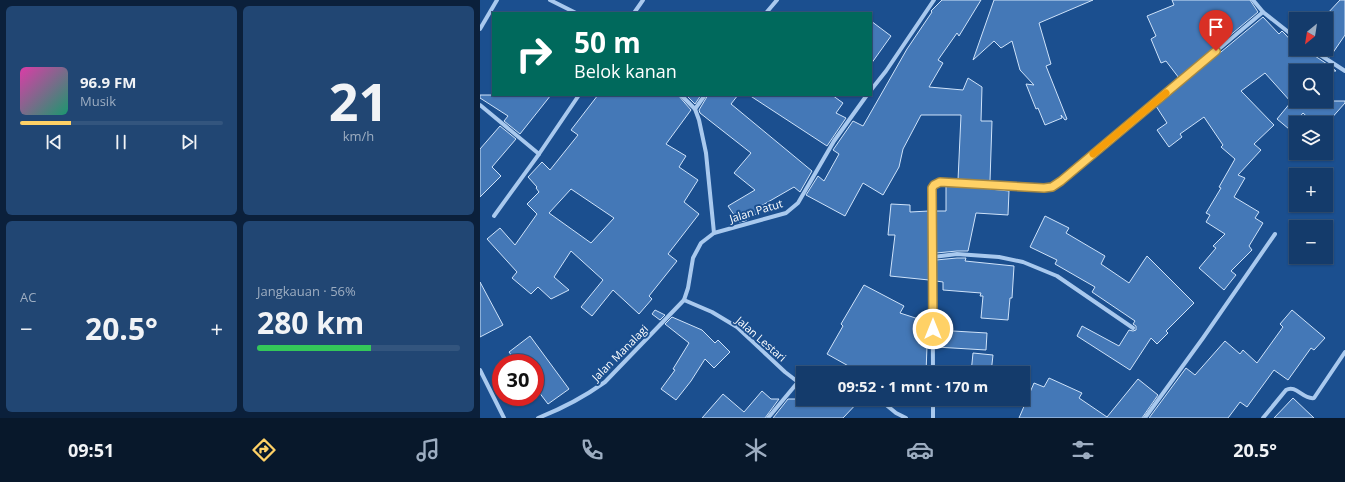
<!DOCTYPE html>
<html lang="id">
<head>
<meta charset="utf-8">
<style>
	:root { --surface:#143b6b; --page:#214673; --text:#f1f3f6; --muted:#9dadc1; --line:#33557e; --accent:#ffd166 }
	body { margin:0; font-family:"Open Sans",sans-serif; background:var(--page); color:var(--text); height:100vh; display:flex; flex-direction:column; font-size:15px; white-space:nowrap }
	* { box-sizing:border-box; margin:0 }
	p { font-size:13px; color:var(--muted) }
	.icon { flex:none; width:22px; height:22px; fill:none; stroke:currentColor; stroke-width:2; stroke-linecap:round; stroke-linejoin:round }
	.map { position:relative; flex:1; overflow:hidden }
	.details { display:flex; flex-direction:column; gap:6px; padding:6px; background:#0b203b; width:480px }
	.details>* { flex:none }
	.guide { position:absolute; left:12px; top:12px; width:380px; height:84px; border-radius:0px; box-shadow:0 1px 3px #0004,0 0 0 1px var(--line); background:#00695c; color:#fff; overflow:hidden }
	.needle { width:26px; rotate:210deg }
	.controls { position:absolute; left:809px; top:12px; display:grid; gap:8px }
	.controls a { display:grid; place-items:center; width:44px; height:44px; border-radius:0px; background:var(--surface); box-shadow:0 1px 3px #0004,0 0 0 1px var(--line); font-size:20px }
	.speed { position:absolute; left:12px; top:354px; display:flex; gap:8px; font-size:20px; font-weight:700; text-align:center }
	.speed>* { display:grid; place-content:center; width:52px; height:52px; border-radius:50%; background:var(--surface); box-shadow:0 1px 3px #0004,0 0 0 1px var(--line); line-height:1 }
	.speed .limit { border:6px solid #d22; background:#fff; color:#111 }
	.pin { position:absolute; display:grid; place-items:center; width:34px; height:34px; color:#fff; margin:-41px -17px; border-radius:50% 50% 50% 0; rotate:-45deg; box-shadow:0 0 4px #0007 }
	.pin .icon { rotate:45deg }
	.me { position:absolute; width:44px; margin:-22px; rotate:0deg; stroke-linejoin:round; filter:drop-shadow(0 0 3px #0008) }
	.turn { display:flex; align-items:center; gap:14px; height:84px; padding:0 16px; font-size:18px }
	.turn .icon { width:52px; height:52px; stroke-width:2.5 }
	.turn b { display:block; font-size:28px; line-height:34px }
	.big { font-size:30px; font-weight:700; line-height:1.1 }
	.details .tile { flex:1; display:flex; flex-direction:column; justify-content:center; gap:6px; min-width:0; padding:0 14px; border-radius:6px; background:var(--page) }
	.details .dial { align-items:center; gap:0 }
	.dial b { font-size:52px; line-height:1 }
	.song { display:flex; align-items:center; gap:12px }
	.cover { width:48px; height:48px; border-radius:6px; background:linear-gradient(135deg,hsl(320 70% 55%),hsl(160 70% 35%)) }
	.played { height:4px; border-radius:2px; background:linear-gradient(90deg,var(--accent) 25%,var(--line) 25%) }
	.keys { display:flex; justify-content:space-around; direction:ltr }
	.heat { display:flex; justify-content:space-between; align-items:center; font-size:22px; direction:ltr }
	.charge { height:6px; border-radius:3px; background:linear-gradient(90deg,#34c759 56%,var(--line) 0) }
	.details .tiles { flex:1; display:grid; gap:6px; grid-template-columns:repeat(2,1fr) }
	.trip { position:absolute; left:316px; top:366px; width:234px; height:40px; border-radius:0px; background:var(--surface); box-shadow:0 1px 3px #0004,0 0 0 1px var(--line); font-weight:700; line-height:40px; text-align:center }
	.tab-bar { display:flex; height:64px; justify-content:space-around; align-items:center; background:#08182b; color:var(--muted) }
	.tab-bar .icon { width:28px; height:28px }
	.tab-bar .current { color:var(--accent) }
	.tab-bar b { font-size:18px; color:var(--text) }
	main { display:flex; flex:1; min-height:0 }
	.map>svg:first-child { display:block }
	.building { fill:#4478b7; stroke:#cfe3fa; fill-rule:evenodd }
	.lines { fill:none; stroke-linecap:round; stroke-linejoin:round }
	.minor { stroke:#a9c9ee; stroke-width:4 }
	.route-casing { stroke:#a68842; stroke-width:10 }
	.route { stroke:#ffd166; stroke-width:7 }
	.slow { stroke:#f59e0b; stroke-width:7 }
	.labels { text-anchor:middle; stroke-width:4; stroke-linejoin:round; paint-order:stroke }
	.street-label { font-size:11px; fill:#fff; stroke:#1b4f8f }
</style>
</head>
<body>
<main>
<section class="details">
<div class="tiles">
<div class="tile">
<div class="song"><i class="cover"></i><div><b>96.9 FM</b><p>Musik</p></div></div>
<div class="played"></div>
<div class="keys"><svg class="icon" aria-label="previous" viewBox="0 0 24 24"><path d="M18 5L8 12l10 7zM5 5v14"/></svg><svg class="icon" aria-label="pause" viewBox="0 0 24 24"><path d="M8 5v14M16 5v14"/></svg><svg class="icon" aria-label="next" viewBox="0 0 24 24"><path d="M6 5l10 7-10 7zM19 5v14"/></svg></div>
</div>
<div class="tile dial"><b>21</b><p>km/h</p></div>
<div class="tile"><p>AC</p>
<div class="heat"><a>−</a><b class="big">20.5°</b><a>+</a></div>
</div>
<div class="tile"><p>Jangkauan · 56%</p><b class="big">280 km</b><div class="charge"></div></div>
</div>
</section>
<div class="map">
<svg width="865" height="418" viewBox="0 0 865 418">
	<rect width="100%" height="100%" fill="#1b4f8f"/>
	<g class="building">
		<polygon points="462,0 501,0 479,36 477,33 458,60 463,63 449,87 483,90 488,78 502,87 501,121 512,121 510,181 478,180 481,115 441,115 423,149 419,167 403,195 383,183 365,216 326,195 338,176 344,181 359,154 353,150 373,121 383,126 427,49 452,12 451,11"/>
		<polygon points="514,0 613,0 559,23 571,64 566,66 587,119 585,120 581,115 582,118 565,125 558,108 556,109 546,84 554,85 540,70 532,41 521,48 514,41 493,60"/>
		<polygon points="692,0 770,0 778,12 699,78 686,61 681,63 671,39 676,36 667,16 694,5"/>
		<polygon points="860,0 865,0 865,35 850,57 837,49 846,49 846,15"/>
		<polygon points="783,17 799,34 802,31 805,34 816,46 816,49 828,49 829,52 850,66 856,71 816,71 816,101 865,101 865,103 849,121 844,116 837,123 834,123 823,113 809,129 797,119 811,102 785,73 761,91 794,125 774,144 781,150 758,175 765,178 754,197 779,212 775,218 783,223 769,246 772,250 751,271 756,275 744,290 719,268 736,248 733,246 745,234 726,222 730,215 726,213 741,188 739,187 755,159 741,147 743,145 724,117 700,134 702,137 689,147 677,130 687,123 676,106"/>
		<polygon points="391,21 411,36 391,64"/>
		<polygon points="0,95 71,95 40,134 24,121 28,116 0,98"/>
		<path d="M118,95H198L211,110L186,144L206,156L199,167L218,180L204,202L219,214L188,254L197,261L169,296L172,299L159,314L133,290L112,316L101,307L123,280L91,251L74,277L89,290L71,299L58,287L51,294L32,278L37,272L7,239L20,228L35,245L57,214L47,204L59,192L56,188L57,187L48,177L62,162L70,170L98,135L91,130ZM91,189L134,218L111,243L69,213Z"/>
		<polygon points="206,95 221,95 215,104"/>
		<polygon points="228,95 258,95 251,104 332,171 320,192 314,187 281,206 284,209 265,221 259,222 248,206 275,190 254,173 271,153 220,113 219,110"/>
		<polygon points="269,95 352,95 363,103 356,113 366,118 347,146"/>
		<polygon points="20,126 36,139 12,167 21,176 0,197 0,149"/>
		<polygon points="466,186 510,188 510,189 529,191 528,215 496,213 488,251 477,251 456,253 456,211 466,211"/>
		<polygon points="411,204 430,205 430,212 449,211 449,280 410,276 415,235 408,235"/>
		<polygon points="565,216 589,228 586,233 625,256 621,264 649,283 667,256 714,303 686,331 688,333 677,344 671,338 650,370 597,336 602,326 639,346 649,330 653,331 656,330 656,326 653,324 655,321 612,292 615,287 575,264 577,260 550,247"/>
		<polygon points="477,258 486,258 485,261 534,266 532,298 530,298 528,320 501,318 503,296 500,296 501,293 463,290 463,282 456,281 456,260"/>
		<polygon points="0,282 23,325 0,337"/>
		<polygon points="384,285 424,306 420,313 448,322 449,346 447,346 446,373 381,373 347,354 363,326 361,324"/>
		<polygon points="175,310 185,315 180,320 172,314"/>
		<polygon points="812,310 845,338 834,350 831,348 808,380 794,370 767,407 760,402 748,418 669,418 706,368 715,375 745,341 760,354 763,350 777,363 803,327 800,324"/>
		<polygon points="192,317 222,330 235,343 238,340 250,352 234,368 225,359 211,381 196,400 181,389 195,370 193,369 209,343 185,324"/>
		<polygon points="456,330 507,333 506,350 456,347"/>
		<polygon points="50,336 89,389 68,404 55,387 55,363 37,363 29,352"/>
		<polygon points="493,353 513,355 511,373 491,373"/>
		<polygon points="569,378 602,393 599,398 627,417 658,379 678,395 662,418 539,418 554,383 564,387"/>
		<polygon points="282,391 291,399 299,399 285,418 222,418 243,394 264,412"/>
		<polygon points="813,398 834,418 794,418"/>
		<polygon points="308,399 381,399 363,418 293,418"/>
	</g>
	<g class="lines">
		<g class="minor">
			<polyline points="70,0 96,13"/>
			<polyline points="773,0 783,12 816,38"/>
			<polyline points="154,13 163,0"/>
			<polyline points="286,13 297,0"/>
			<polyline points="0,29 17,0"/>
			<polyline points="831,49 865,71"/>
			<polyline points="391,90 406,71 454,0"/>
			<polyline points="201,95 215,109 219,120 226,153 234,233"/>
			<polyline points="0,105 59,154 99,95"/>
			<polyline points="215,109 225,95"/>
			<polyline points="14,216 59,154"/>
			<polyline points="453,257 477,254 519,257 543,262 577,276 653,328"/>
			<polyline points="204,300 232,312 257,327 305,372 318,382 323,380"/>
			<polyline points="0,370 24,418"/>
			<path d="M339,373C347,370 355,370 364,373"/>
			<polyline points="453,373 452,188 454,185 460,182 564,188 572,187 581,181 783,12"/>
			<polyline points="399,399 416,413 426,418"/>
			<path d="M58,418C81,409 104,397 125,382L204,300L208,288L213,258L221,243L234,233L306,213L318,203L354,141L387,95"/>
			<polyline points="288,418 318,382"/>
			<polyline points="453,418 453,399"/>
			<polyline points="665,418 723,338 795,234"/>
			<path d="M783,418L806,390C816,384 823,400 834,398L865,352"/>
		</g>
	</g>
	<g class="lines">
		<g class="route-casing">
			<polyline id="route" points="453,329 452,188 454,185 460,182 564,188 572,187 581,181 736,51"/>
		</g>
		<use href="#route" class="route"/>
		<polyline class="slow" points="613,154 686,93"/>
	</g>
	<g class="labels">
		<g class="street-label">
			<text transform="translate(276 211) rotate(-17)" y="4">Jalan Patut</text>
			<text transform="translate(281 339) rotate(41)" y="4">Jalan Lestari</text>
			<text transform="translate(140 353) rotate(-45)" y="4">Jalan Manalagi</text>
		</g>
	</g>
</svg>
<div class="controls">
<a><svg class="needle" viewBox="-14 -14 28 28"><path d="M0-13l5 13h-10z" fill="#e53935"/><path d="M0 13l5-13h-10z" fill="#9dadc1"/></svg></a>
<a><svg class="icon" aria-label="search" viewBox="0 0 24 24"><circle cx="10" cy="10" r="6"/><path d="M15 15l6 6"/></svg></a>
<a><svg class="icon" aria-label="layers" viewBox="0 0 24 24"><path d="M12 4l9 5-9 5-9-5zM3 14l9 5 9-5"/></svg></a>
<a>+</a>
<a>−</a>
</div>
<div class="speed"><div class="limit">30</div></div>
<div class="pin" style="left:736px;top:51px;background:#d93025"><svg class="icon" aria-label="arrive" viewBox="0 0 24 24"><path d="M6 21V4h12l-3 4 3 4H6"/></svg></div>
<svg class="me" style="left:453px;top:329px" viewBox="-20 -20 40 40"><circle r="17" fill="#ffd166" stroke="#fff" stroke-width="3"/><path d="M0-11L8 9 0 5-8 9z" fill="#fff"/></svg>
<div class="trip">09:52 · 1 mnt · 170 m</div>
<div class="guide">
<div class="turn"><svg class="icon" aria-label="right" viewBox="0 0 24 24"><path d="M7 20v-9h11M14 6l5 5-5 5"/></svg><div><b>50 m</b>Belok kanan</div></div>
</div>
</div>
</main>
<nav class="tab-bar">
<b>09:51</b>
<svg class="icon current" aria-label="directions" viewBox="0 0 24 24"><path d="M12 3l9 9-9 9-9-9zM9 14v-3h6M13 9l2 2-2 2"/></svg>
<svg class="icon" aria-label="music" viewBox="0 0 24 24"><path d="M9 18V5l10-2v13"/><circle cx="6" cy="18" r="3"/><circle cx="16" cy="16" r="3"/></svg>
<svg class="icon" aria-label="phone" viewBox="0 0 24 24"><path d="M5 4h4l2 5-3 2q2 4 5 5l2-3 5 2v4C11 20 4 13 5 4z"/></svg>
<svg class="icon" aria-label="climate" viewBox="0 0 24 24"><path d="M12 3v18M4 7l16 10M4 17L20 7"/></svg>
<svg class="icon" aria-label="car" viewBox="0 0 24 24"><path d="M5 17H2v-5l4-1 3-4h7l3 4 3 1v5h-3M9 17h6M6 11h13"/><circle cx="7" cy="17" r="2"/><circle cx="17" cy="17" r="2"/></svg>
<svg class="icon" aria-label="filters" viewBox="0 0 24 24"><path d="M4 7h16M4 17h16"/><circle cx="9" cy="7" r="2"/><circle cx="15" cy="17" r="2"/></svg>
<b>20.5°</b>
</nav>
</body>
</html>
